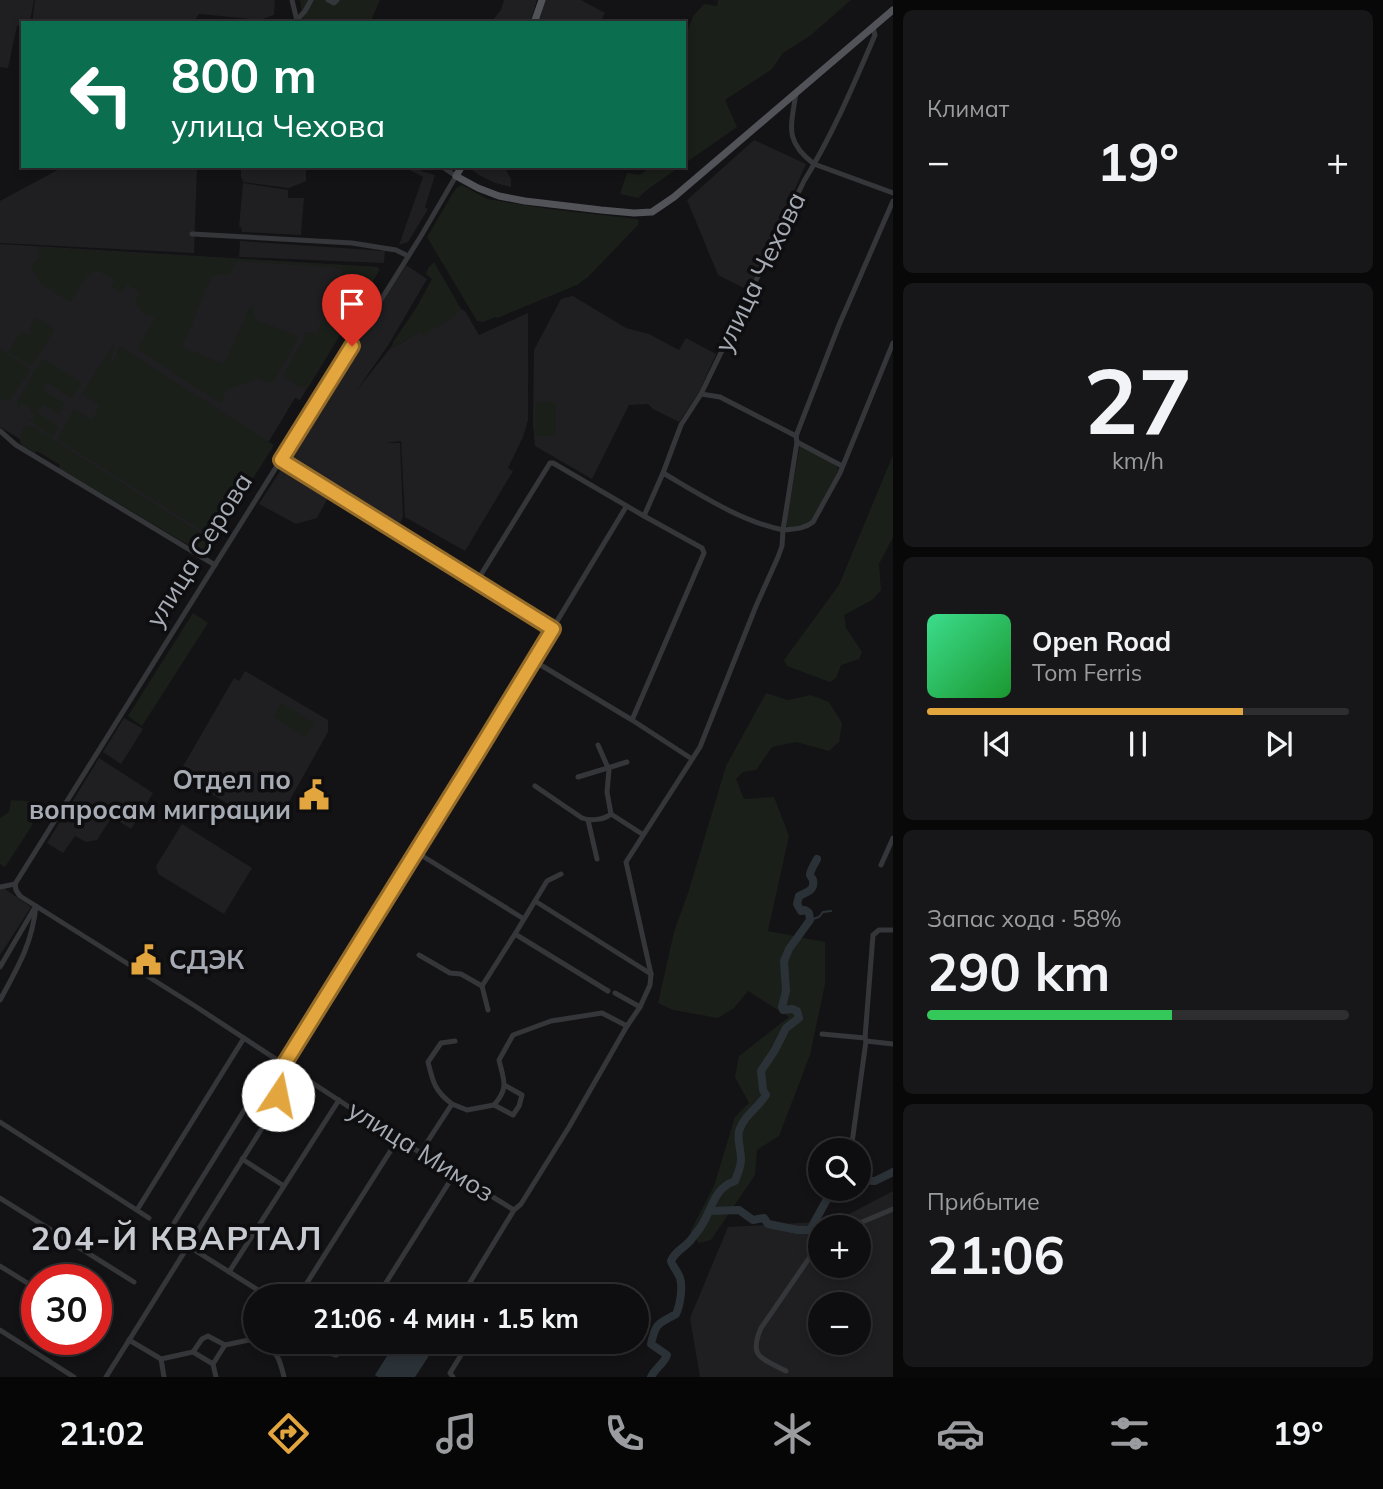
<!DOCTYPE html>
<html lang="ru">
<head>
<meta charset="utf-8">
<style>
	:root { --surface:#0e0e10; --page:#171719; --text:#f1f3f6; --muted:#9b9c9f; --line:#2e2e30; --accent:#e3a53d }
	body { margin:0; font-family:Mulish,sans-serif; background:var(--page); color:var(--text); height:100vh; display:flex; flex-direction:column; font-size:26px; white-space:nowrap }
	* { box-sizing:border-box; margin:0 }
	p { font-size:23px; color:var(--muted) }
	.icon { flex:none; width:38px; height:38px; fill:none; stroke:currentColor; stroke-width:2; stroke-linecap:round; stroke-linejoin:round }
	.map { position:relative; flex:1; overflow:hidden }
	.panel { display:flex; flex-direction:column; gap:10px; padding:10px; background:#080809; width:490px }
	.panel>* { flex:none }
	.top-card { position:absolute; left:21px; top:21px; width:665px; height:147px; border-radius:0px; box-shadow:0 4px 10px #0003,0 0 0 2px var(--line); background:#0b6e4f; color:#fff; overflow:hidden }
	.tools { position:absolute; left:808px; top:1138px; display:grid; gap:14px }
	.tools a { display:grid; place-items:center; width:63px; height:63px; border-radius:50%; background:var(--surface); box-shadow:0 4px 10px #0003,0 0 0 2px var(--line); font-size:35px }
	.speed { position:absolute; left:21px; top:1264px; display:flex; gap:14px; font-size:35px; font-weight:700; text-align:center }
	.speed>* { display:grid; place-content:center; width:91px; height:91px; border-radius:50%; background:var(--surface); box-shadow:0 4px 10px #0003,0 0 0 2px var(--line); line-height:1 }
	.speed .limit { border:10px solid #d22; background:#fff; color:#111 }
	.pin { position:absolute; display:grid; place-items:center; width:60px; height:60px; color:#fff; margin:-72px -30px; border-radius:50% 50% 50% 0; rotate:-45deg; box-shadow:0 0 7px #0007 }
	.pin .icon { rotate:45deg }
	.me { position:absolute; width:77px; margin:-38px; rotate:11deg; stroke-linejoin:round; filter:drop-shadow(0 0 5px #0008) }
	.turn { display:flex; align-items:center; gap:24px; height:147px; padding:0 35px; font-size:32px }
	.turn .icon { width:91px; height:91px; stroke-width:2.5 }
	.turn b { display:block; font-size:49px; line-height:60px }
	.big { font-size:52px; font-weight:700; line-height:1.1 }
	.panel .widget { flex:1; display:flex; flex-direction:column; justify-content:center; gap:10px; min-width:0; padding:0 24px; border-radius:10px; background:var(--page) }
	.panel .dial { align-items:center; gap:0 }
	.dial b { font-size:91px; line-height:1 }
	.song { display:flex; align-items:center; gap:21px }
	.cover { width:84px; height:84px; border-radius:10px; background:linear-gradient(135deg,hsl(150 70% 55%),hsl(130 70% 35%)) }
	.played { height:7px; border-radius:4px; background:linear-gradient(90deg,var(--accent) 75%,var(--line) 75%) }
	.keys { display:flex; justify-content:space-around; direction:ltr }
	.heat { display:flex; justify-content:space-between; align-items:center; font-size:38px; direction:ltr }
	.charge { height:10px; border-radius:5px; background:linear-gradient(90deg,#34c759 58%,var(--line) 0) }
	.trip { position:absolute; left:243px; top:1284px; width:406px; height:70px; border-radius:35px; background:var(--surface); box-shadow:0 4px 10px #0003,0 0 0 2px var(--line); font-weight:700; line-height:70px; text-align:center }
	.tab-bar { display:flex; height:112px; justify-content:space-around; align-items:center; background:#060606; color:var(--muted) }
	.tab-bar .icon { width:49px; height:49px }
	.tab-bar .active { color:var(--accent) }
	.tab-bar b { font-size:32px; color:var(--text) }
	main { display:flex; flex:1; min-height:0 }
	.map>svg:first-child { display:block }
	.built { fill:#1f1f22; fill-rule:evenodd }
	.green { fill:#1a1f1a }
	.water { fill:#2b3237 }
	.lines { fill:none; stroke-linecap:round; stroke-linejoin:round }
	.stream { stroke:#2b3237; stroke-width:2 }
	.river { stroke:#2b3237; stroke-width:8 }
	.minor { stroke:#353639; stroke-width:5 }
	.major { stroke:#515358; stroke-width:7 }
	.route-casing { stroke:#946b28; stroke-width:18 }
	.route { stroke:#e3a53d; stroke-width:12 }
	.labels { text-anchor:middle; stroke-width:7; stroke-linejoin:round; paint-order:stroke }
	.street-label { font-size:26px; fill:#a6abb4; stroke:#0e0e10 }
	.poi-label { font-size:26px; font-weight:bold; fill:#a6abb4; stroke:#0e0e10; text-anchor:end }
	.district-label { font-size:33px; font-weight:bold; letter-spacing:2px; fill:#c7cad0; stroke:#0e0e10 }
</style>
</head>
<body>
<main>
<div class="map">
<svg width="893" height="1377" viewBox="0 0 893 1377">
	<rect width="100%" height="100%" fill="#131315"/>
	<g class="built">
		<polygon points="0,0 34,0 30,21 17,26 8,68 0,67"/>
		<polygon points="35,0 275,0 274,15 260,20 199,14 193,23 32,23"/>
		<polygon points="504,0 537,0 530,23 494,23 492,21 501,10"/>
		<polygon points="545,0 581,0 605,13 600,23 537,23"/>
		<polygon points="754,140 806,164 766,254 748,290 718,275 687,200"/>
		<polygon points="65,166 197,166 194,253 0,243 0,201"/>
		<polygon points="241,166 306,166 306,181 289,188 243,182 241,176"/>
		<polygon points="402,166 423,166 421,171 435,175 425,207 428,209 408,242 399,245 423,177"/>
		<polygon points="471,166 504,166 511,179 511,187 495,183 479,175 472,170"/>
		<polygon points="243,183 288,190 288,198 304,198 301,235 242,232 241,227 239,227"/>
		<polygon points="240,241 385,251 384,263 239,257"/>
		<polygon points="0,244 378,267 379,271 300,400 295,398 203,551 0,427"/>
		<polygon points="406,265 427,279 389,344 357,390 392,346 395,347 418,332 452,316 461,309 465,311 479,335 528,313 528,420 523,437 508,468 513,471 465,551 405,517 401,441 385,443 400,443 403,516 400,524 289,460 288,457 288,453"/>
		<polygon points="573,296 626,328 649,334 679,350 686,338 716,354 699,392 679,422 653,409 648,404 629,405 592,479 535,446 533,424 534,350 561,299"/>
		<polygon points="284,465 330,494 317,518 296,524 259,504"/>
		<polygon points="245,671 328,720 328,732 281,816 268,813 260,822 178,775 234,678 239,681"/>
		<polygon points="124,718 143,729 121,764 103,752"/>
		<polygon points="99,758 153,793 131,829 112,817 97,840 86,842 75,836 63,853 47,843"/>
		<polygon points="182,824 252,868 224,914 158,874 156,866"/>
		<polygon points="0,889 5,889 31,907 0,955"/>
		<path d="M893,1191V1377H700L690,1318L728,1227L836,1221ZM821,1227H859V1265H821ZM821,1304H859V1342H821Z"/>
	</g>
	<g class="green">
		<polygon points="300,0 380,0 370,23 304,23"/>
		<polygon points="718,0 851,0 811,35 783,53 772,69 725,100 737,127 684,164 684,41 693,16 704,4 717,6"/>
		<polygon points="652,166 681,166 648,189 638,198 620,194 627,173 640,175"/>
		<polygon points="462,185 487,199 549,209 637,219 639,220 638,225 588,277 577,285 497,318 496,317 483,322 477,321 427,237 456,188"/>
		<polygon points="37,247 378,267 379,271 308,388 303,385 302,388 286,378 284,373 305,337 306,334 304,332 316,334 317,333 343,271 340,268 238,261 235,264 229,275 214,275 211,278 182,347 224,364 250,307 254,308 254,316 259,321 295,335 298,339 273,382 268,383 258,379 228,389 225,392 223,401 220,403 139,350 138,346 155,319 151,314 146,316 135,303 140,292 127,284 121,293 111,287 115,280 97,270 89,274 70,302 40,283 37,276 32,270 32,265 40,257"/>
		<polygon points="434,262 461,309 452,318 423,336 418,332 395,347 392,346 393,342 415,310 432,279 426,274 428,268"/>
		<polygon points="36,317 55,329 32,366 8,352 21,331 29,335 32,331 29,329"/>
		<polygon points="113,345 115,345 110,362 113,363 119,346 274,445 205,555 59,468 60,465 37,451 35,453 22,445 20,442 23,428 26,426 32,426 210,539 211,536 57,439 74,409 92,420 100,406 82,394"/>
		<polygon points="0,349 31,369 10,401 0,398"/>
		<polygon points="41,360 47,361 82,383 72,398 48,383 43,390 65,404 59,414 43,404 37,412 59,427 53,437 23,416 32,420 35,415 30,412 31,409 22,403 19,408 16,403"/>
		<rect x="535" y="402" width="21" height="34"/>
		<polygon points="800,445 835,465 838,468 838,471 809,524 788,528 786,523"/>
		<polygon points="893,455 893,537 879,564 881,590 872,600 844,615 846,628 862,652 859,659 841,665 836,678 830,682 787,666 784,660 839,585"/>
		<polygon points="193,613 208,623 142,726 128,716"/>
		<polygon points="766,693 788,700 811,695 829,702 842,723 839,742 829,751 796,742 772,747 756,770 743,772 736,779 744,799 774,797 789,836 768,931 825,942 825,984 810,1055 779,1136 757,1150 755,1175 711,1240 699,1243 690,1232 714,1186 735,1117 749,1103 735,1077 739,1056 789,1017 748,991 734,1008 718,1018 673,1010 658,1003 674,932 689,890 726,766"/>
		<polygon points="281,703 314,723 306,737 273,717"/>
		<polygon points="11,800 41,802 31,827 5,867 0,864 0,818 9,812"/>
	</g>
	<polygon class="water" points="396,1342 438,1342 415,1377 378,1377 375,1375"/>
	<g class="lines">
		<polyline class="stream" points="810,920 819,917 823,912 831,911"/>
		<g class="river">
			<polyline points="859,1180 875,1181 893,1172"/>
			<polyline points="710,1211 739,1210 753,1220 764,1218 768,1224 798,1230 810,1230 826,1201 838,1188"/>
			<path d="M651,1377C655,1368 664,1364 667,1355L651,1344C656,1321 659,1324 676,1314C680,1306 683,1287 680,1278C678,1272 673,1267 671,1261C675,1251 683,1249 690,1241C693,1237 697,1232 700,1228C713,1210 712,1189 735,1181C738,1173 741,1167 741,1159C741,1150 737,1140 739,1131C744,1115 758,1108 766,1095L763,1090L761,1071L775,1050L786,1028L799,1018L797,1011L792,1009L783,1010L782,1007L786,991L784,961L789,949L810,920L809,913L805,910L801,911L797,904L799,896C806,892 815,891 813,880C812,878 811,877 810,875C810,870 815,864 817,859"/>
		</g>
		<g class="minor">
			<polyline points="292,0 297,21"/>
			<polyline points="328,0 334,3 337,0"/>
			<polyline points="297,20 305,11 311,0"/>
			<path d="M796,93C791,127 784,141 814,164L893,193"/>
			<polyline points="192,234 352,243 396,250 408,256"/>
			<polyline points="701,394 720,397 796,436"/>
			<polyline points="0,431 16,445 215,565"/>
			<polyline points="797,442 842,466"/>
			<polyline points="280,460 553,629"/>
			<path d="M663,473C701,495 740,521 783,530L797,442L796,436L839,325L893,201"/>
			<path d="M477,581L550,463H553L644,516L663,473L681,425L701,394L804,181C833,134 853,86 875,35L873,28"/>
			<polyline points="534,661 632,720 692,759"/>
			<polyline points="632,720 704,553 702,548 644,516"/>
			<polyline points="598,745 609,770 607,792 611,814 642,834"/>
			<polyline points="578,777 627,762"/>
			<path d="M535,786L582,818C590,821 604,820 611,814"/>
			<polyline points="588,820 597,859"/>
			<polyline points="416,852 524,919"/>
			<polyline points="881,865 893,838"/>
			<polyline points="561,874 547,881 515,934 608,991"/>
			<polyline points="15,884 421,236 456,176 441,166"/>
			<polyline points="15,884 16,890 20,896 195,1006 398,1139 514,1210"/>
			<polyline points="0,887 15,884"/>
			<polyline points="535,901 651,974"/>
			<polyline points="419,955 450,973 461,974 482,986"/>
			<polyline points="0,967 34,909"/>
			<polyline points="615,993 640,1007"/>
			<path d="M0,1000C18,967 32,944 36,906"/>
			<polyline points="488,1010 482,986 515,934"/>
			<polyline points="822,1034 865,1038"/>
			<polyline points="866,1041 893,1044"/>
			<path d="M506,1086L522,1095L519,1106L513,1115L494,1105C509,1088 504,1081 499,1060L513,1035L551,1021L602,1013L627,1026"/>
			<path d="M452,1104C435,1091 433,1083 428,1062L441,1043L455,1041"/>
			<polyline points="0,1122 149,1218"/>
			<polyline points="851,1150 866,1041 865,1038 873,935 879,930 893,930"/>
			<polyline points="420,1153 452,1104 467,1110 494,1105"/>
			<polyline points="242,1159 284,1186"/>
			<polyline points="0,1198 134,1282"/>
			<polyline points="137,1210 244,1038"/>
			<polyline points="174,1223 276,1059"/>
			<polyline points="850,1227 893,1209"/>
			<polyline points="188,1246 269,1297"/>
			<polyline points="0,1266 37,1289"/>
			<polyline points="229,1272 339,1100"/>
			<polyline points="298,1297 398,1139"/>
			<polyline points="377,1297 455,1173"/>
			<path d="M461,1297L514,1210L521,1204L569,1127L627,1026L640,1007L650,985L651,974L626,862L700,747L756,606L778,557L782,546L783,530C795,529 804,529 813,522L840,473L893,343"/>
			<polyline points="96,1326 101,1329"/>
			<polyline points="0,1330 74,1377"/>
			<polyline points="129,1340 161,1359 193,1352 202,1339 208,1336 225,1345 249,1340 256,1341"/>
			<path d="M259,1342C278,1353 279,1356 284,1377"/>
			<polyline points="322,1342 329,1353 336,1355 343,1351 348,1342"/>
			<polyline points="193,1352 213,1364 216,1377"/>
			<polyline points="161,1359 164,1377"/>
			<polyline points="213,1364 225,1345"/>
			<path d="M786,1371C762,1358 748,1358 761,1328L821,1241"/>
			<path d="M106,1377L276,1106C280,1095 274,1085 278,1074L475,757L626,507"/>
			<polyline points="453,1377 450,1373 469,1342"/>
		</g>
		<g class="major">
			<polyline points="534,23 542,0"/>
			<polyline points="462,166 456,176 478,188 499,196 525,201 601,210 634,213 652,212 674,197 893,10"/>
		</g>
	</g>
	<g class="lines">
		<g class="route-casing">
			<polyline id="route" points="278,1095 276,1079 278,1074 475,757 553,629 281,460 352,346"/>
		</g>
		<use href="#route" class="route"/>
	</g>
	<defs>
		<g id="civic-bare" transform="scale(2.415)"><path d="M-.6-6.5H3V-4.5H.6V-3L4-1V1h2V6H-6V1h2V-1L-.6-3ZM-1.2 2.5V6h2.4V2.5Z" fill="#e3a53d" stroke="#0e0e10" stroke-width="2.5" paint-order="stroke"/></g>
	</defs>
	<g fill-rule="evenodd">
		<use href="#civic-bare" x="314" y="795"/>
		<use href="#civic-bare" x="146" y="960"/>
	</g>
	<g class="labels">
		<g class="street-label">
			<text transform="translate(760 272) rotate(-64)" y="9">улица Чехова</text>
			<text transform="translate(199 550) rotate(-58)" y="9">улица Серова</text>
			<text transform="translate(421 1151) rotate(32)" y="9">улица Мимоз</text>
		</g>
		<g class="poi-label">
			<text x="291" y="789">Отдел по<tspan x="291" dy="30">вопросам миграции</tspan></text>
			<text x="169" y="969" text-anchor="start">СДЭК</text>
		</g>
		<g class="district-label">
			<text x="177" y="1250">204-Й КВАРТАЛ</text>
		</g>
	</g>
</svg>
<div class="tools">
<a><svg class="icon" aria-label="search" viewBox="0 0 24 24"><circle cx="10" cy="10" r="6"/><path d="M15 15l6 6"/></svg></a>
<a>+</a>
<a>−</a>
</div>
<div class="speed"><div class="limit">30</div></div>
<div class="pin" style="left:352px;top:346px;background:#d93025"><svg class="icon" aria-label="arrive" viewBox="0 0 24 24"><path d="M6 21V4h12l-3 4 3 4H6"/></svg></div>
<svg class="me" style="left:278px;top:1095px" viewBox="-20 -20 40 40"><circle r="19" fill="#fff"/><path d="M0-13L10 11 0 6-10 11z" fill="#e3a53d"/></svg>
<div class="trip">21:06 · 4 мин · 1.5 km</div>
<div class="top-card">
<div class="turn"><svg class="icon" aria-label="left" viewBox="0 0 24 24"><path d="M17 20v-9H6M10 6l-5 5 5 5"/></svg><div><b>800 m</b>улица Чехова</div></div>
</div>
</div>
<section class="panel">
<div class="widget"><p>Климат</p>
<div class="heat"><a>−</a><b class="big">19°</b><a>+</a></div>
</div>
<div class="widget dial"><b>27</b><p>km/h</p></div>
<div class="widget">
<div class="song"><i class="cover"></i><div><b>Open Road</b><p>Tom Ferris</p></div></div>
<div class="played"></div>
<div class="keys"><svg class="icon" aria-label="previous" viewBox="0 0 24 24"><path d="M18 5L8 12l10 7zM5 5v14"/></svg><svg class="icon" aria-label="pause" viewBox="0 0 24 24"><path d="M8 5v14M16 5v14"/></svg><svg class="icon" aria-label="next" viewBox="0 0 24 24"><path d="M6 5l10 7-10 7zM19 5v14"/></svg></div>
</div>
<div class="widget"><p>Запас хода · 58%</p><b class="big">290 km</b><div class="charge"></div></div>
<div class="widget"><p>Прибытие</p><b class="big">21:06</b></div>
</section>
</main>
<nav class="tab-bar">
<b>21:02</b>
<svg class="icon active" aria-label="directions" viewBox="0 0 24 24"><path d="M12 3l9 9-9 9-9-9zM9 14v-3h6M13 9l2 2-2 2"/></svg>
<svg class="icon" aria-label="music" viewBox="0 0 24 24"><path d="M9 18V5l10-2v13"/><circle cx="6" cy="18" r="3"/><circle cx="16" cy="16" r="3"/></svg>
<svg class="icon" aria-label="phone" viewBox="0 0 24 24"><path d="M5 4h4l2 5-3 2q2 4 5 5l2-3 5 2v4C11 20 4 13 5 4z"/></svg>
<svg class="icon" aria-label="climate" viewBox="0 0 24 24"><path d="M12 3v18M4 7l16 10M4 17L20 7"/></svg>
<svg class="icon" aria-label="car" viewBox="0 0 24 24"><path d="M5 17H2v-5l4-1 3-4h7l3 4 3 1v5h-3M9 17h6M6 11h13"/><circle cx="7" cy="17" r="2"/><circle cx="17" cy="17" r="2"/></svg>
<svg class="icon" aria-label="filters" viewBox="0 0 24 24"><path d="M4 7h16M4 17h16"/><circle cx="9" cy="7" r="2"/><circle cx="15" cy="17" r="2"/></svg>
<b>19°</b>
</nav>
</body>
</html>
